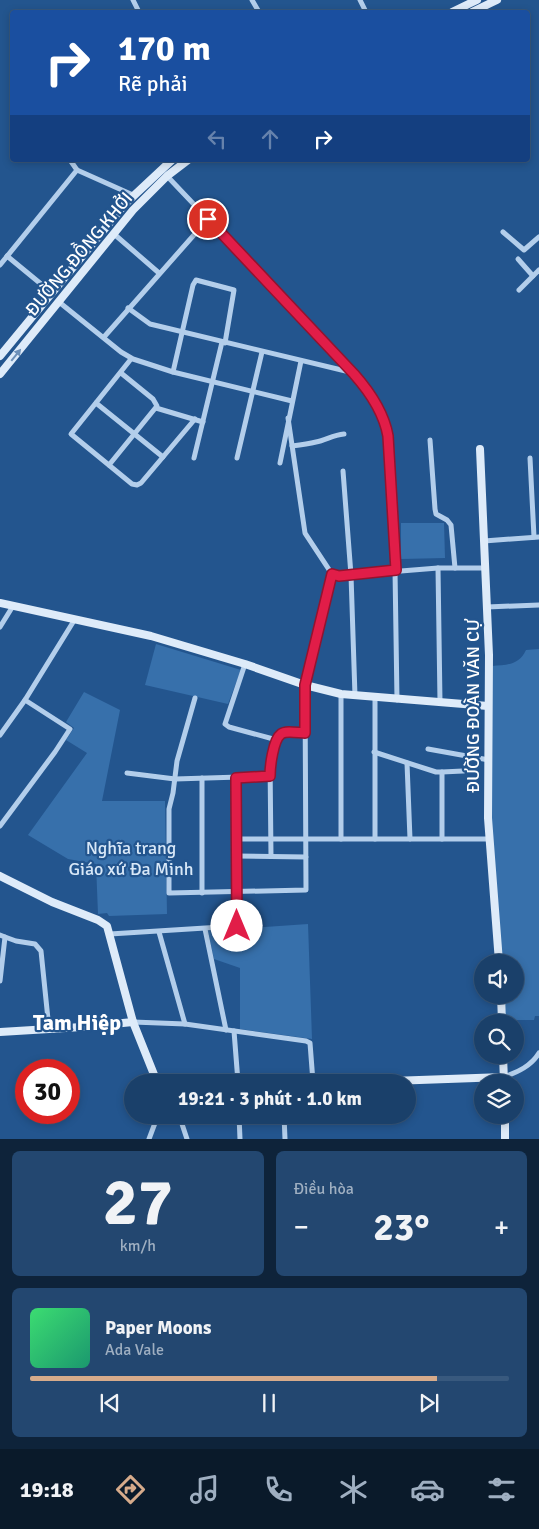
<!DOCTYPE html>
<html lang="vi">
<head>
<meta charset="utf-8">
<style>
	:root { --surface:#1a406a; --page:#234770; --text:#f1f3f6; --muted:#9fafc1; --line:#38597e; --accent:#d6ab8b }
	body { margin:0; font-family:Signika,sans-serif; background:var(--page); color:var(--text); height:100vh; display:flex; flex-direction:column; font-size:19px; white-space:nowrap }
	* { box-sizing:border-box; margin:0 }
	p { font-size:16px; color:var(--muted) }
	.icon { flex:none; width:28px; height:28px; fill:none; stroke:currentColor; stroke-width:2; stroke-linecap:round; stroke-linejoin:round }
	.map { position:relative; height:1139px; overflow:hidden }
	.details { display:flex; flex-direction:column; gap:12px; padding:12px; background:#0e233a; flex:1 }
	.details>* { flex:none }
	.hud { position:absolute; left:10px; top:10px; width:520px; height:152px; border-radius:5px; box-shadow:0 2px 8px #0003,0 0 0 1px var(--line); background:#1a4fa0; color:#fff; overflow:hidden }
	.fabs { position:absolute; left:474px; top:954px; display:grid; gap:10px }
	.fabs a { display:grid; place-items:center; width:50px; height:50px; border-radius:50%; background:var(--surface); box-shadow:0 2px 8px #0003,0 0 0 1px var(--line); font-size:25px }
	.speed { position:absolute; left:15px; top:1059px; display:flex; gap:10px; font-size:25px; font-weight:700; text-align:center }
	.speed>* { display:grid; place-content:center; width:65px; height:65px; border-radius:50%; background:var(--surface); box-shadow:0 2px 8px #0003,0 0 0 1px var(--line); line-height:1 }
	.speed .limit { border:8px solid #d22; background:#fff; color:#111 }
	.pin { position:absolute; display:grid; place-items:center; width:42px; height:42px; color:#fff; margin:-21px; border:2px solid #fff; border-radius:50%; box-shadow:0 1px 5px #0007 }
	.me { position:absolute; width:55px; margin:-28px; rotate:0deg; stroke-linejoin:round; filter:drop-shadow(0 0 4px #0008) }
	.turn { display:flex; align-items:center; gap:18px; height:105px; padding:0 25px; font-size:22px }
	.turn .icon { width:65px; height:65px; stroke-width:2.5 }
	.turn b { display:block; font-size:35px; line-height:42px }
	.lanes { display:flex; align-items:center; height:48px; padding:0 25px; background:#0003; justify-content:center; gap:25px; direction:ltr }
	.lanes .off { opacity:.35 }
	.big { font-size:38px; font-weight:700; line-height:1.1 }
	.details .tile { flex:1; display:flex; flex-direction:column; justify-content:center; gap:8px; min-width:0; padding:0 18px; border-radius:8px; background:var(--page) }
	.details .dial { align-items:center; gap:0 }
	.dial b { font-size:65px; line-height:1 }
	.song { display:flex; align-items:center; gap:15px }
	.cover { width:60px; height:60px; border-radius:8px; background:linear-gradient(135deg,hsl(140 70% 55%),hsl(160 70% 35%)) }
	.played { height:5px; border-radius:2px; background:linear-gradient(90deg,var(--accent) 85%,var(--line) 85%) }
	.keys { display:flex; justify-content:space-around; direction:ltr }
	.heat { display:flex; justify-content:space-between; align-items:center; font-size:28px; direction:ltr }
	.details .tiles { flex:1; display:grid; gap:12px; grid-template-columns:1fr 1fr }
	.tile:last-child { grid-column:span 2 }
	.trip { position:absolute; left:124px; top:1074px; width:292px; height:50px; border-radius:25px; background:var(--surface); box-shadow:0 2px 8px #0003,0 0 0 1px var(--line); font-weight:700; line-height:50px; text-align:center }
	.dock { display:flex; height:80px; justify-content:space-around; align-items:center; background:#0a1a2a; color:var(--muted) }
	.dock .icon { width:35px; height:35px }
	.dock .selected { color:var(--accent) }
	.dock b { font-size:22px; color:var(--text) }
	.map>svg:first-child { display:block }
	.green { fill:#3770ab }
	.lines { fill:none; stroke-linecap:round; stroke-linejoin:round }
	.street { stroke:#b3ceeb; stroke-width:5 }
	.secondary { stroke:#deebf9; stroke-width:8 }
	.oneway { fill:#6e91b9 }
	.route-casing { stroke:#92132f; stroke-width:12 }
	.route { stroke:#e11d48; stroke-width:9 }
	.labels { text-anchor:middle; stroke-width:4.5; stroke-linejoin:round; paint-order:stroke }
	.street-label { font-size:18px; fill:#fff; stroke:#23558e }
	.park-label { font-size:18px; fill:#d8e8f8; stroke:#23558e }
	.district-label { font-size:22px; font-weight:bold; fill:#fff; stroke:#23558e }
</style>
</head>
<body>
<div class="map">
<svg width="539" height="1139" viewBox="0 0 539 1139">
	<rect width="100%" height="100%" fill="#23558e"/>
	<g class="green">
		<polygon points="401,523 444,523 445,558 401,559"/>
		<polygon points="156,644 241,670 228,704 145,685"/>
		<path d="M539,649V1016H535L534,1020H505L504,995H515V962H502L491,818L492,666C507,665 519,665 526,650Z"/>
		<polygon points="84,692 120,710 102,801 165,801 167,914 109,916 107,913 98,914 96,864 68,859 28,835 87,753 66,740 74,728 66,722"/>
		<polygon points="308,924 312,1039 240,1029 240,968 214,959 208,931"/>
	</g>
	<g class="lines">
		<g class="street">
			<polyline points="133,0 139,12"/>
			<polyline points="252,0 259,12"/>
			<polyline points="360,0 366,12"/>
			<polyline points="70,160 77,170 133,195"/>
			<path d="M167,176L354,373C369,390 384,413 388,436L395,570L397,700"/>
			<polyline points="503,232 524,250 539,237"/>
			<polyline points="114,234 159,273"/>
			<polyline points="7,256 52,293"/>
			<polyline points="518,259 533,276"/>
			<polyline points="0,265 77,170"/>
			<polyline points="519,290 539,270"/>
			<polyline points="59,302 121,352 133,359 173,372 292,401"/>
			<polyline points="128,308 150,324 354,373"/>
			<polyline points="104,337 208,219"/>
			<polyline points="131,359 71,434 132,484 137,485 141,483 195,419"/>
			<polyline points="173,372 193,285 196,280 234,290 225,343"/>
			<polyline points="96,403 163,457"/>
			<polyline points="156,408 203,422"/>
			<polyline points="288,418 305,533 332,574 339,576 438,568 486,568"/>
			<polyline points="430,440 435,509 436,514 447,520 451,525 455,568"/>
			<path d="M292,446C300,445 308,444 316,442C326,440 333,435 344,434"/>
			<polyline points="194,458 222,342"/>
			<polyline points="237,458 262,352"/>
			<polyline points="530,458 534,537"/>
			<polyline points="280,463 301,361"/>
			<polyline points="109,465 157,406 153,399 121,373"/>
			<polyline points="343,471 351,575 355,696"/>
			<polyline points="484,541 539,537"/>
			<polyline points="438,568 440,702"/>
			<polyline points="487,607 539,605"/>
			<polyline points="0,627 13,606"/>
			<polyline points="245,664 225,724 229,727 277,740"/>
			<polyline points="341,694 341,839"/>
			<polyline points="195,698 177,761 173,793 169,809 169,893 306,890 305,685 332,574"/>
			<polyline points="375,698 375,839"/>
			<polyline points="0,735 25,700 75,619"/>
			<polyline points="428,749 489,760"/>
			<polyline points="374,752 436,772 442,772 442,839"/>
			<polyline points="407,763 410,839"/>
			<polyline points="442,772 463,771"/>
			<polyline points="127,773 175,779 270,776"/>
			<polyline points="202,778 202,893"/>
			<polyline points="0,826 55,752 70,729 25,700"/>
			<polyline points="236,839 489,839"/>
			<polyline points="236,856 306,857"/>
			<polyline points="271,856 270,760 281,733 305,733"/>
			<polyline points="205,929 226,1030"/>
			<polyline points="159,932 185,1024"/>
			<polyline points="110,934 237,926 236,777"/>
			<polyline points="0,935 5,937 0,981"/>
			<polyline points="5,937 16,941 35,944 41,951 49,1029"/>
			<polyline points="133,1022 185,1024 306,1041 310,1043 313,1082"/>
			<polyline points="234,1031 238,1082"/>
			<path d="M504,1077C518,1072 531,1066 539,1053"/>
			<polyline points="179,1115 187,1139"/>
			<polyline points="239,1115 240,1139"/>
			<polyline points="284,1115 285,1139"/>
			<polyline points="149,1139 158,1115"/>
		</g>
		<g class="secondary">
			<polyline points="452,12 477,0"/>
			<polyline points="472,12 497,0"/>
			<polyline points="0,356 126,203 172,160"/>
			<polyline points="0,374 133,210 167,176 188,160"/>
			<polyline points="480,449 489,655 488,818 499,962"/>
			<polyline points="0,603 151,636 245,664 305,685 341,694 488,706"/>
			<polyline points="0,876 52,902 98,920 107,926 133,1022 157,1082"/>
			<polyline points="501,995 502,1022"/>
			<polyline points="0,1032 82,1027 133,1022"/>
			<polyline points="503,1055 504,1082"/>
			<polyline points="363,1082 504,1077"/>
			<polyline points="505,1115 505,1139"/>
		</g>
	</g>
	<defs><path id="oneway-solid" d="M-6-.8H1V-3.2L6.5 0L1 3.2V.8H-6Z" transform="scale(1.25)"/></defs>
	<use class="oneway" href="#oneway-solid" transform="translate(16 355) rotate(-51)"/>
	<g class="lines">
		<g class="route-casing">
			<path id="route" d="M208,219L354,374C369,391 384,413 388,436L396,570L339,576L332,574L305,685V733C299,733 286,730 281,734C273,740 270,767 270,776L236,778L237,926"/>
		</g>
		<use href="#route" class="route"/>
	</g>
	<g class="labels">
		<g class="street-label">
			<text transform="translate(79 254) rotate(-50)" y="6">ĐƯỜNG ĐỒNG KHỞI</text>
			<text transform="translate(473 706) rotate(-90)" y="6">ĐƯỜNG ĐOÀN VĂN CỰ</text>
		</g>
		<g class="park-label">
			<text x="131" y="854">Nghĩa trang<tspan x="131" dy="21">Giáo xứ Đa Minh</tspan></text>
		</g>
		<g class="district-label">
			<text x="77" y="1030">Tam Hiệp</text>
		</g>
	</g>
</svg>
<div class="fabs">
<a><svg class="icon" aria-label="sound" viewBox="0 0 24 24"><path d="M4 9h4l5-4v14l-5-4H4zM17 9q2 3 0 6"/></svg></a>
<a><svg class="icon" aria-label="search" viewBox="0 0 24 24"><circle cx="10" cy="10" r="6"/><path d="M15 15l6 6"/></svg></a>
<a><svg class="icon" aria-label="layers" viewBox="0 0 24 24"><path d="M12 4l9 5-9 5-9-5zM3 14l9 5 9-5"/></svg></a>
</div>
<div class="speed"><div class="limit">30</div></div>
<div class="pin" style="left:208px;top:219px;background:#d93025"><svg class="icon" aria-label="arrive" viewBox="0 0 24 24"><path d="M6 21V4h12l-3 4 3 4H6"/></svg></div>
<svg class="me" style="left:237px;top:926px" viewBox="-20 -20 40 40"><circle r="19" fill="#fff"/><path d="M0-13L10 11 0 6-10 11z" fill="#e11d48"/></svg>
<div class="trip">19:21 · 3 phút · 1.0 km</div>
<div class="hud">
<div class="turn"><svg class="icon" aria-label="right" viewBox="0 0 24 24"><path d="M7 20v-9h11M14 6l5 5-5 5"/></svg><div><b>170 m</b>Rẽ phải</div></div>
<div class="lanes"><svg class="icon off" aria-label="left" viewBox="0 0 24 24"><path d="M17 20v-9H6M10 6l-5 5 5 5"/></svg><svg class="icon off" aria-label="ahead" viewBox="0 0 24 24"><path d="M12 20V5M6 11l6-6 6 6"/></svg><svg class="icon" aria-label="right" viewBox="0 0 24 24"><path d="M7 20v-9h11M14 6l5 5-5 5"/></svg></div>
</div>
</div>
<section class="details">
<div class="tiles">
<div class="tile dial"><b>27</b><p>km/h</p></div>
<div class="tile"><p>Điều hòa</p>
<div class="heat"><a>−</a><b class="big">23°</b><a>+</a></div>
</div>
<div class="tile">
<div class="song"><i class="cover"></i><div><b>Paper Moons</b><p>Ada Vale</p></div></div>
<div class="played"></div>
<div class="keys"><svg class="icon" aria-label="previous" viewBox="0 0 24 24"><path d="M18 5L8 12l10 7zM5 5v14"/></svg><svg class="icon" aria-label="pause" viewBox="0 0 24 24"><path d="M8 5v14M16 5v14"/></svg><svg class="icon" aria-label="next" viewBox="0 0 24 24"><path d="M6 5l10 7-10 7zM19 5v14"/></svg></div>
</div>
</div>
</section>
<nav class="dock">
<b>19:18</b>
<svg class="icon selected" aria-label="directions" viewBox="0 0 24 24"><path d="M12 3l9 9-9 9-9-9zM9 14v-3h6M13 9l2 2-2 2"/></svg>
<svg class="icon" aria-label="music" viewBox="0 0 24 24"><path d="M9 18V5l10-2v13"/><circle cx="6" cy="18" r="3"/><circle cx="16" cy="16" r="3"/></svg>
<svg class="icon" aria-label="phone" viewBox="0 0 24 24"><path d="M5 4h4l2 5-3 2q2 4 5 5l2-3 5 2v4C11 20 4 13 5 4z"/></svg>
<svg class="icon" aria-label="climate" viewBox="0 0 24 24"><path d="M12 3v18M4 7l16 10M4 17L20 7"/></svg>
<svg class="icon" aria-label="car" viewBox="0 0 24 24"><path d="M5 17H2v-5l4-1 3-4h7l3 4 3 1v5h-3M9 17h6M6 11h13"/><circle cx="7" cy="17" r="2"/><circle cx="17" cy="17" r="2"/></svg>
<svg class="icon" aria-label="filters" viewBox="0 0 24 24"><path d="M4 7h16M4 17h16"/><circle cx="9" cy="7" r="2"/><circle cx="15" cy="17" r="2"/></svg>
</nav>
</body>
</html>
